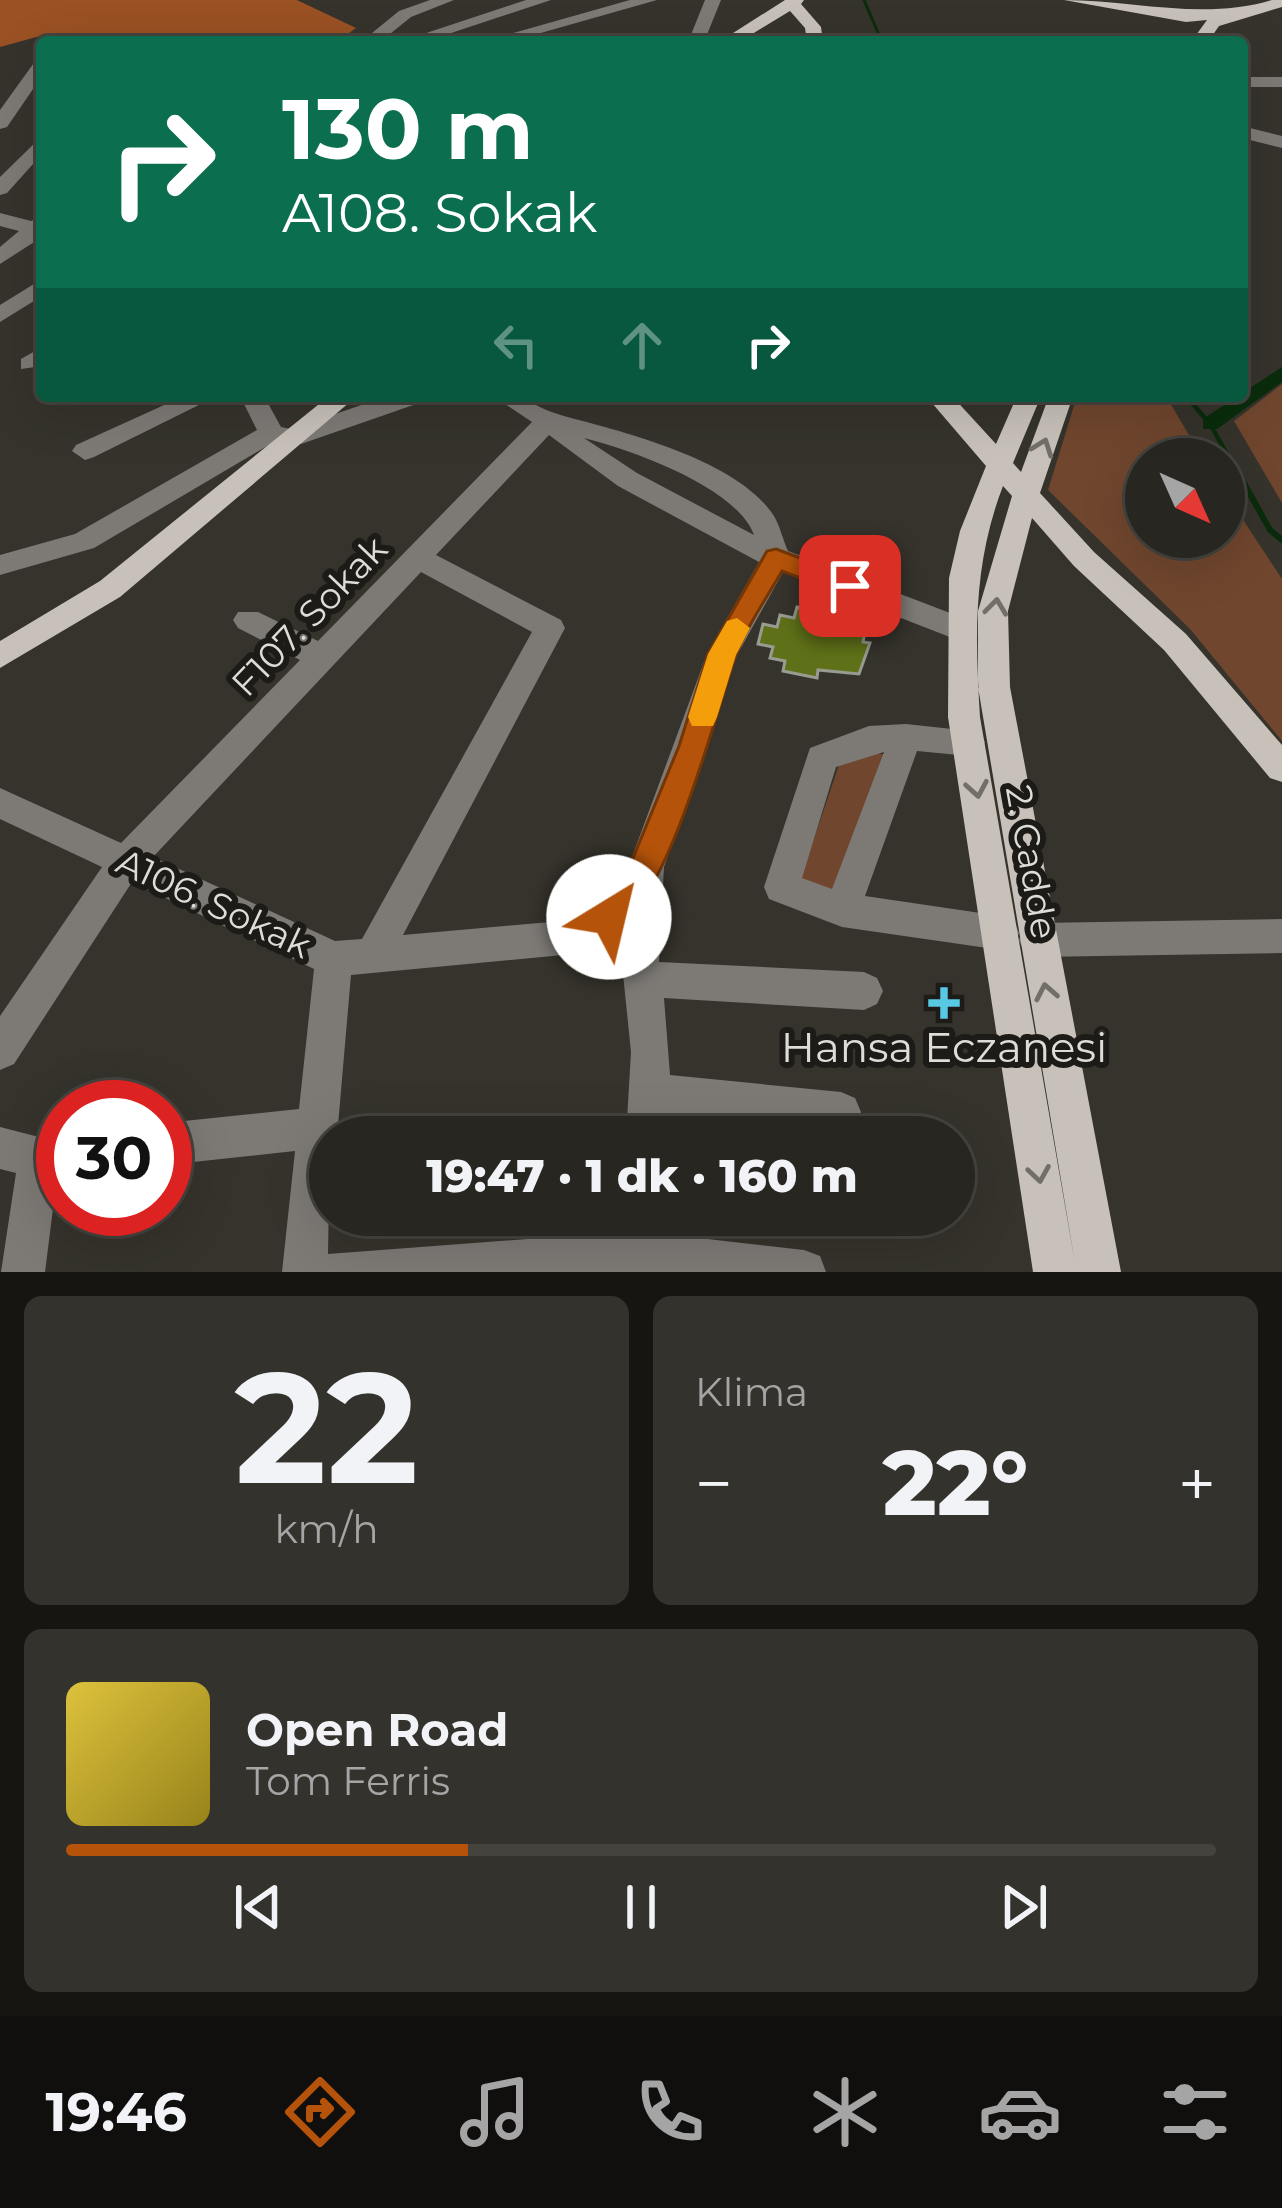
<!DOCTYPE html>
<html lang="tr">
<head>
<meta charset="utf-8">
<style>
	:root { --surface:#282620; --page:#34322d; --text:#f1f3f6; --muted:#a5a5a5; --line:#44433e; --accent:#b45309 }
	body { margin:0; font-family:Montserrat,sans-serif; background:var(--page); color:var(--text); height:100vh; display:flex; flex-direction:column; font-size:45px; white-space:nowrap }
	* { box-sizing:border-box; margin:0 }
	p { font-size:39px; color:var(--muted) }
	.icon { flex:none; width:66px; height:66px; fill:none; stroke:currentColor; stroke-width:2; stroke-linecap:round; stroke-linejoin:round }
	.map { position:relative; height:1272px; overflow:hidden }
	.details { display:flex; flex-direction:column; gap:24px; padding:24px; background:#161512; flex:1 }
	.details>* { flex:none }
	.banner { position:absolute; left:36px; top:36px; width:1212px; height:366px; border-radius:12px; box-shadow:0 12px 48px #0002,0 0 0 3px var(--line); background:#0b6e4f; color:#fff; overflow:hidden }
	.needle { width:78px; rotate:135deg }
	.fabs { position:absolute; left:1125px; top:438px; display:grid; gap:24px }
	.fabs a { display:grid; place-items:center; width:120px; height:120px; border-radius:50%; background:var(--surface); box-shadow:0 12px 48px #0002,0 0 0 3px var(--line); font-size:60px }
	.speed { position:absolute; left:36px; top:1080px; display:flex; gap:24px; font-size:60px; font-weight:700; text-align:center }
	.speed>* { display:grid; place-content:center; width:156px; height:156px; border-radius:50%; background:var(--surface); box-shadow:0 12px 48px #0002,0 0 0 3px var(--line); line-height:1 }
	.speed .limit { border:18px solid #d22; background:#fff; color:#111 }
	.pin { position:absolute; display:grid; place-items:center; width:102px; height:102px; color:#fff; margin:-51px; border-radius:24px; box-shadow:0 6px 18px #0006 }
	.me { position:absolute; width:132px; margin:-66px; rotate:36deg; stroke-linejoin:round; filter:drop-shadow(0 0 9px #0008) }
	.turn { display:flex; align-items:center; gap:42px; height:252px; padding:0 48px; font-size:54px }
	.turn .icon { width:156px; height:156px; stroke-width:2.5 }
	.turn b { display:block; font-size:84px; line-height:102px }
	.lanes { display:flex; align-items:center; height:114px; padding:0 48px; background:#0003; justify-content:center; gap:60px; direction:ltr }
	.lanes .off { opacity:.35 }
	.big { font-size:90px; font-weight:800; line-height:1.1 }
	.details .tile { flex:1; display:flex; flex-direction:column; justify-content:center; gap:18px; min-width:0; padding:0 42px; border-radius:18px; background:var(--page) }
	.details .dial { align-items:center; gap:0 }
	.dial b { font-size:156px; line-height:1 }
	.song { display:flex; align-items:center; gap:36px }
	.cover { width:144px; height:144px; border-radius:18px; background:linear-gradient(135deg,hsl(50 70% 55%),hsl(50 70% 35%)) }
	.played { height:12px; border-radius:6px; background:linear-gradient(90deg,var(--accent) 35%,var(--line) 35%) }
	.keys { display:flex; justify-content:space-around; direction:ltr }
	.heat { display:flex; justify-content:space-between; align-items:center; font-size:66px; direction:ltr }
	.details .tiles { flex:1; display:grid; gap:24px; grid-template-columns:1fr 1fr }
	.tile:last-child { grid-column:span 2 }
	.trip { position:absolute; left:309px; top:1116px; width:666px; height:120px; border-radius:60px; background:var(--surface); box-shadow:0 12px 48px #0002,0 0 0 3px var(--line); font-weight:800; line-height:120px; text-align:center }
	.tab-bar { display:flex; height:192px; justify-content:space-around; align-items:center; background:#100f0d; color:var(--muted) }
	.tab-bar .icon { width:84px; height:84px }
	.tab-bar .selected { color:var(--accent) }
	.tab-bar b { font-size:54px; color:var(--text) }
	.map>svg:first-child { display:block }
	.green { fill:#70462e }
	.forest { fill:#9a5124 }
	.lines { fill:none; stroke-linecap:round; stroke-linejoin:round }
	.stream-far2 { stroke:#0a2c0c; stroke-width:3 }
	.stream-far1 { stroke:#0a2c0c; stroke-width:4.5 }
	.stream { stroke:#0a2c0c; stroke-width:6 }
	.canal { fill:#0a2c0c; fill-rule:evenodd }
	.building { fill:#5f7118; stroke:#989b91; stroke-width:3 }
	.minor { fill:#7d7a76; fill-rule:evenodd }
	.major { fill:#c7c1b9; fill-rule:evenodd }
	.oneway { stroke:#726e68 }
	.route { fill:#b45309; stroke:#753606; stroke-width:3 }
	.slow { fill:#f59e0b }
	.poi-dot { fill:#58c9e3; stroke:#1c1b17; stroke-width:4.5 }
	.labels { text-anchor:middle; stroke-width:12; stroke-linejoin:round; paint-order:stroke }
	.street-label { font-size:36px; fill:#dddcd7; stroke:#1c1b17 }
	.near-poi-label { font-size:42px; fill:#dddcd7; stroke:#1c1b17 }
</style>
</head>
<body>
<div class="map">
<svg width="1282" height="1272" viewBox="0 0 1282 1272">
	<rect width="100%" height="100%" fill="#35332b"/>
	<g class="green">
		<polygon points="1282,384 1282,503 1234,421"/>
		<polygon points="1077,396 1166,396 1203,459 1146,459 1146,537 1224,537 1224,491 1282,579 1282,741 1190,629 1048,490"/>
		<polygon points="865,751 887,755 835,893 799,883 840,762"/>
	</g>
	<polygon class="forest" points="0,0 297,0 356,28 337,42 40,36 0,47"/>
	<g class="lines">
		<polyline class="stream-far2" points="864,0 882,42"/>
		<polyline class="stream-far1" points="1186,396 1210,424 1241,479"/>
		<polyline class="stream" points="1240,476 1270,530 1282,540"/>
		<polygon class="canal" points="1282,367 1282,382 1217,429 1203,429 1203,419"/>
	</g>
	<polygon class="building" points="797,607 833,614 832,622 865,632 863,642 870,643 859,674 818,670 817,678 783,671 785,661 770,658 773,647 758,644 763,624 777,627 780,615 794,618"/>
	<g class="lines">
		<g class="minor">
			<polygon points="430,0 454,0 411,17 380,42 361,42 399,11"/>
			<polygon points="526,0 551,0 424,42 399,42"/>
			<polygon points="630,0 657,0 509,42 481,42"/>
			<polygon points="705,0 721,0 704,42 688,42"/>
			<polygon points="42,59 42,76 7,127 0,129 0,110 36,60"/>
			<rect x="1242" y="77" width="40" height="10"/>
			<polygon points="1242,126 1282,136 1282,148 1242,138"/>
			<polygon points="42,136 42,154 7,193 0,195 0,177"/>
			<polygon points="0,213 31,221 42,217 42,237 0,264 0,247 19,231 0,226"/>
			<polygon points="42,279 42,296 0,322 0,305"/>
			<polygon points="42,347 42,366 21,369 21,359"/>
			<polygon points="184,396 217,396 94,457 85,460 72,451 76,445"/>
			<polygon points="240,396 264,396 281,427 291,429 388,396 425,396 422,402 301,444 274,442 94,548 0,575 0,555 75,534 257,430"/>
			<path d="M493,396C530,396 532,407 564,416C624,432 738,460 774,516C780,526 783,540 788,551L971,621L975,629L971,637L960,641L783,572L737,655L664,867L659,962L864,972L877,978L883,991L877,1004L864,1010L664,998L670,1075L841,1092L855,1098L861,1112L855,1126L841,1132L668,1115V1137H626L631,1052L621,954L624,926L563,955L351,975L337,1137H330L328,1254L620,1232L622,1215H664V1234L804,1250L820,1256L826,1272H282L295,1151L165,1165V1123L299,1109L314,969L132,882L14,1064L0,1070V1016L102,867L0,819V788L121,843L300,660L238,628L233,620L238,612H258L318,641L532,422ZM549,435L618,486L759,562L707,654L632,857L596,905L561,921L403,935L565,628L561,620L436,555ZM584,438C629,449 737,487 754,535L637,473ZM421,572L532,632L362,939L335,941L153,857Z"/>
			<path d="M906,724L980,732L985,742L980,752L969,756L917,751L865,896L1001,916L1014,921L1019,933L1014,945L1001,950L842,927L769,899L764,887L810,748L869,726ZM884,752L832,889L802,878L836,767Z"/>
			<polygon points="1282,919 1282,953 1037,957 1024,952 1019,940 1024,928 1037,923"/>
			<polygon points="0,1127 39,1137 63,1135 63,1177 57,1177 45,1272 1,1272 16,1173 0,1169"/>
		</g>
		<g class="major">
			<polygon points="785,0 804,0 801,4 821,27 823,42 807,42 805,28 790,11 739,42 719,42"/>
			<path d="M1064,0C1135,0 1202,21 1272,0H1282V7L1219,26L1208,42H1191L1207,20L1186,22Z"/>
			<polygon points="329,396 357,396 120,597 0,668 0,641 100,581"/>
			<path d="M926,396H952L996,444L1017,396H1041L1013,463L1021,472L1049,396H1073L1040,493L1094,552L1186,634L1282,745V782L1270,778L1164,650L1074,566L1032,518L1008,611L1010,687L1121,1272H1033L948,717L949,578L960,531L986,466ZM1003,486L1012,496L978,611V687L1075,1263L980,717C975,635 973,564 1003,486Z"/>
		</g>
	</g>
	<defs><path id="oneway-chevron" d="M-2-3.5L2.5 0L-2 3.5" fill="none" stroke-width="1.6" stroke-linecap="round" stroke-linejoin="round" transform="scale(3)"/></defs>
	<g class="oneway">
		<use href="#oneway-chevron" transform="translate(1043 447) rotate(-70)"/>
		<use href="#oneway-chevron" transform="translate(996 607) rotate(-83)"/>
		<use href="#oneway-chevron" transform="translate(977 789) rotate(80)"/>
		<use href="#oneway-chevron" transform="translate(1046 992) rotate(-101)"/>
		<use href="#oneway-chevron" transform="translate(1039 1174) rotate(81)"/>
	</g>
	<path class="route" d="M776,549L859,580L863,586L850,596L782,571C766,599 745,629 734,660C714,719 666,910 609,933L597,928L593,917L633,858L679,746L708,654L767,551Z"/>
	<polygon class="slow" points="737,618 750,628 736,655 717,717 713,726 692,726 688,717 708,654 727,621"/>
	<path class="poi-dot" d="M938 985h12v12h12v12h-12v12h-12v-12h-12v-12h12z"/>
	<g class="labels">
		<g class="street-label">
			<text transform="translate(309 616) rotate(-46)" y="13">F107. Sokak</text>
			<text transform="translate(1032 862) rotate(80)" y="13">2. Cadde</text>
			<text transform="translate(214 903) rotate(25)" y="13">A106. Sokak</text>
		</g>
		<g class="near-poi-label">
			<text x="944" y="1062">Hansa Eczanesi</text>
		</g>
	</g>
</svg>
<div class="fabs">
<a><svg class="needle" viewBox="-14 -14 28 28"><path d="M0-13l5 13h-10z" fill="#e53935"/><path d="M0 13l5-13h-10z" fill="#a5a5a5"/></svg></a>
</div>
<div class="speed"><div class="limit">30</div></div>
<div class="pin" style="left:850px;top:586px;background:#d93025"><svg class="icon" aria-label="arrive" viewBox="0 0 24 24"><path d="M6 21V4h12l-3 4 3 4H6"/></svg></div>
<svg class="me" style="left:609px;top:917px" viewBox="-20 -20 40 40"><circle r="19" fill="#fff"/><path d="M0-13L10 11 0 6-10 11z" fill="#b45309"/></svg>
<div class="trip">19:47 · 1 dk · 160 m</div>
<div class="banner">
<div class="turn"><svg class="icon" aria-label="right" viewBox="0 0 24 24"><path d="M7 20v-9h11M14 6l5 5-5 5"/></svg><div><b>130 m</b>A108. Sokak</div></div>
<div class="lanes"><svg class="icon off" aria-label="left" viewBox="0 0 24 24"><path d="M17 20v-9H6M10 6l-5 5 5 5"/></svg><svg class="icon off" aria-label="ahead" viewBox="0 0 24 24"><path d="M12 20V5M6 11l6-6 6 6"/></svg><svg class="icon" aria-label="right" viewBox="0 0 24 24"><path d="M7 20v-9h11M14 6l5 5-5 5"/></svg></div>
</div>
</div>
<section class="details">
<div class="tiles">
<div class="tile dial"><b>22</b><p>km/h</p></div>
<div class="tile"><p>Klima</p>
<div class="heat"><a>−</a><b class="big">22°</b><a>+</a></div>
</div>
<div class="tile">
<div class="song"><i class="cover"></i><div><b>Open Road</b><p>Tom Ferris</p></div></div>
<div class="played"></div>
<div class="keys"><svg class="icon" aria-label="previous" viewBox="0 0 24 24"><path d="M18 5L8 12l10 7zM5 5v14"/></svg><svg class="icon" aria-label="pause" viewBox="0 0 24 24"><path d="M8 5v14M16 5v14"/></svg><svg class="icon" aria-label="next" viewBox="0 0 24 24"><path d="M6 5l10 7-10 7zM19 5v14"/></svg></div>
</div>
</div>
</section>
<nav class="tab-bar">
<b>19:46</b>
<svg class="icon selected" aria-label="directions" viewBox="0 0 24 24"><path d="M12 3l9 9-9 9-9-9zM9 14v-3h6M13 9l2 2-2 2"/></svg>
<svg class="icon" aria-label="music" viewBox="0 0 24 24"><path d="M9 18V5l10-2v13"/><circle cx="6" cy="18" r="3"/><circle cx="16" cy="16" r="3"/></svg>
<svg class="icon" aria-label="phone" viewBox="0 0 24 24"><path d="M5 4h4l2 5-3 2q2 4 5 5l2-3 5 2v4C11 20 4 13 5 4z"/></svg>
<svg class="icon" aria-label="climate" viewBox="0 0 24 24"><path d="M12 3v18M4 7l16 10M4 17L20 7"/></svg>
<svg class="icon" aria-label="car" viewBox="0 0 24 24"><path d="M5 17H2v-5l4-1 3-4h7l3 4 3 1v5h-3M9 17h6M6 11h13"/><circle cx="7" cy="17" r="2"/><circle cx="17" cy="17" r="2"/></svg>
<svg class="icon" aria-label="filters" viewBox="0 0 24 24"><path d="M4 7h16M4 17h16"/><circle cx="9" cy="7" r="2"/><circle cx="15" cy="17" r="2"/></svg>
</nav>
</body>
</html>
